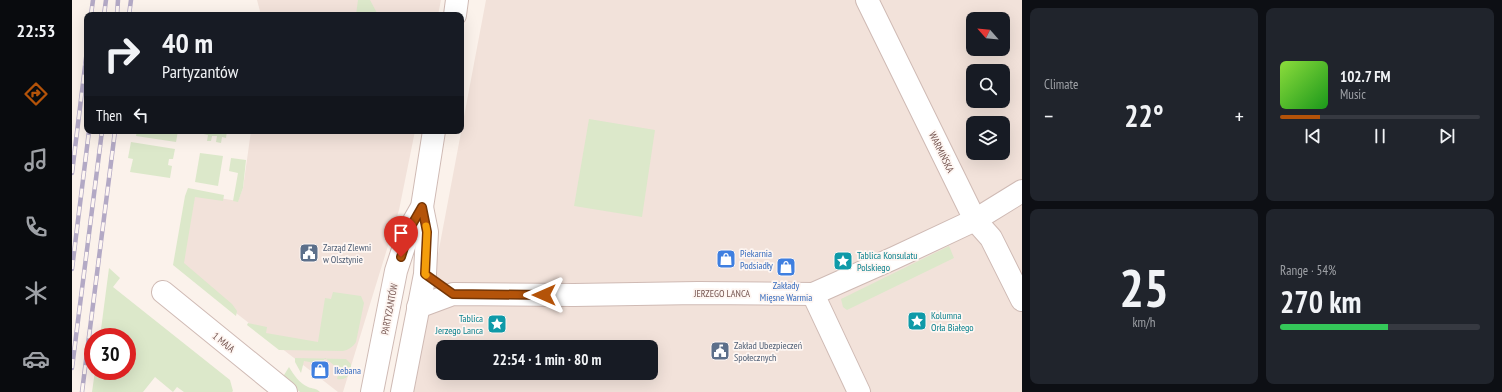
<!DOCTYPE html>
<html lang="en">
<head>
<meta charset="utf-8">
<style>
	:root { --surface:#171b24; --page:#20242c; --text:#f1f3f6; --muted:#9ea1a6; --line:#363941; --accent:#b45309 }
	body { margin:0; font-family:"PT Sans Narrow",sans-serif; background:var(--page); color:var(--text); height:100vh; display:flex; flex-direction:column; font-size:15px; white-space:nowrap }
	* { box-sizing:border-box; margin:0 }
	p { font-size:13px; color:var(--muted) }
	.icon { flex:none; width:22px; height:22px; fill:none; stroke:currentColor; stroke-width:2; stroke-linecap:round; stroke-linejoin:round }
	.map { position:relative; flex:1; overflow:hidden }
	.side { display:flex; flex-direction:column; gap:8px; padding:8px; background:#0d0f14; width:480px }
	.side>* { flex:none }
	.top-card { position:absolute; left:12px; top:12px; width:380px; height:122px; border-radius:8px; box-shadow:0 4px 16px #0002; background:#171b24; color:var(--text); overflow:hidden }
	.needle { width:26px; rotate:297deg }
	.fabs { position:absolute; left:894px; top:12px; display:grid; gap:8px }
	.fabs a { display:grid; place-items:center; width:44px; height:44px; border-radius:8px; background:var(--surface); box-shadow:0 4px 16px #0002; font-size:20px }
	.speed { position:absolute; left:12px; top:328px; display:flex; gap:8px; font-size:20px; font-weight:700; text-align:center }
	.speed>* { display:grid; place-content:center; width:52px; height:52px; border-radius:50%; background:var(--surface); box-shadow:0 4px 16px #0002; line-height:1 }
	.speed .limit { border:6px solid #d22; background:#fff; color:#111 }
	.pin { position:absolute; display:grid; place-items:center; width:34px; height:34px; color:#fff; margin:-41px -17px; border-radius:50% 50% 50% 0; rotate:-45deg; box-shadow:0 0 4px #0007 }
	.pin .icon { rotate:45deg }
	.me { position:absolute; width:44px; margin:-22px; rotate:270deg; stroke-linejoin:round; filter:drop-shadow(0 0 3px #0008) }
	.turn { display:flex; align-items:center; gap:14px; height:84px; padding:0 12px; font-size:18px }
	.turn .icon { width:52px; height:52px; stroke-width:2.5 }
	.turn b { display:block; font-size:28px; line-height:34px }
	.then { display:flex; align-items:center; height:38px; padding:0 12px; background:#0003; gap:8px; font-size:15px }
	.big { font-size:30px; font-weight:800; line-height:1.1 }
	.side .widget { flex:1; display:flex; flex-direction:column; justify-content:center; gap:6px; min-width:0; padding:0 14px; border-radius:8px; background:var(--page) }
	.side .dial { align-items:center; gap:0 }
	.dial b { font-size:52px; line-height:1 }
	.song { display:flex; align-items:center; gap:12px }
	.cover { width:48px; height:48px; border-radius:6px; background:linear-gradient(135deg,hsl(90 70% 55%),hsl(120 70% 35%)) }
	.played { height:4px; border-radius:2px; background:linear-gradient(90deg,var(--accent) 20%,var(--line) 20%) }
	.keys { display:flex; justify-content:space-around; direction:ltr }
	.heat { display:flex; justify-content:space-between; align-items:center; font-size:22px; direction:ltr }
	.charge { height:6px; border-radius:3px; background:linear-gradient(90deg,#34c759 54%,var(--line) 0) }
	.side .tiles { flex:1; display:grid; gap:8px; grid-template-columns:repeat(2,1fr) }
	.trip { position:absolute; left:364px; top:340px; width:222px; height:40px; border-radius:8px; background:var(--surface); box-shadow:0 4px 16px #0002; font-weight:800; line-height:40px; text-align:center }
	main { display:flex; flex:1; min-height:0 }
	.dock { display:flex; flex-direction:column; width:72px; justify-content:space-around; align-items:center; background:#090b0e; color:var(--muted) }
	.dock .icon { width:28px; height:28px }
	.dock .active { color:var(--accent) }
	.dock b { font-size:18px; color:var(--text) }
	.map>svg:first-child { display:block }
	.residential { fill:#f2e2da; fill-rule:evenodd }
	.green { fill:#dce8ca }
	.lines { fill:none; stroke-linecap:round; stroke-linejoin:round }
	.minor-casing { stroke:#cfbab4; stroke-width:24 }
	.minor { stroke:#fff; stroke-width:22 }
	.rail-casing { stroke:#b3a9c5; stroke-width:4.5 }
	.rail { stroke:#fef6f2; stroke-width:3; stroke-dasharray:9; stroke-linecap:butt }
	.route-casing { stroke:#753606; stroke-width:10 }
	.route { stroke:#b45309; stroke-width:7 }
	.slow { stroke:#f59e0b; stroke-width:7 }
	.labels { text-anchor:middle; stroke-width:3.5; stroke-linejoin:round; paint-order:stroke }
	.street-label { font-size:10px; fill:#755550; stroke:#fef6f2 }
	.service-label { font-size:10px; fill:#4e5e75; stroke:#fef6f2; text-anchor:start }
	.shop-label { font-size:10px; fill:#366cbe; stroke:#fef6f2; text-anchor:start }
	.culture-label { font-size:10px; fill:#0d838f; stroke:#fef6f2; text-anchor:start }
</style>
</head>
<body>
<main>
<nav class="dock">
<b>22:53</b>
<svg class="icon active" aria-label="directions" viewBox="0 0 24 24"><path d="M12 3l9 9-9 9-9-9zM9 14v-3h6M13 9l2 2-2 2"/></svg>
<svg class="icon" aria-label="music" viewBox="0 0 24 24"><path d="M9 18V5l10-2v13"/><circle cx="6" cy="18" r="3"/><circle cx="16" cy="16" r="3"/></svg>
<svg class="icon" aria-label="phone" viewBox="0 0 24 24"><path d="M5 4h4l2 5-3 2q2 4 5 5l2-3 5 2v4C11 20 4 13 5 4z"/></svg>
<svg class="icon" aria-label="climate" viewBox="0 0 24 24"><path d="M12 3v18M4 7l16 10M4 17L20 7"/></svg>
<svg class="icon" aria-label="car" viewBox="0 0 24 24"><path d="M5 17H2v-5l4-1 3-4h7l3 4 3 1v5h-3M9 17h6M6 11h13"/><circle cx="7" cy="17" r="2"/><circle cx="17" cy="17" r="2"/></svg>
</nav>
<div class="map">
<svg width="950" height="392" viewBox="0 0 950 392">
	<rect width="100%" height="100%" fill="#fbf2eb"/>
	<g class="residential">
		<polygon points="185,0 369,0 366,15 189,15"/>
		<path d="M414,0H950V392H340ZM901,19H931V49H901ZM901,71H931V101H901ZM901,123H931V153H901ZM371,347H579V373H371Z"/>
		<polygon points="179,131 343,131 327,210 271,392 266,392 102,265 121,194 166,201 171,188"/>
	</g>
	<g class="green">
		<polygon points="286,0 298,0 305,13 318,15 284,15"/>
		<polygon points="517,119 583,130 570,217 502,206"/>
		<polygon points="65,131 106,131 104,142 64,136"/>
		<polygon points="127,131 155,131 154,138 150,137 149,143 144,142 145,136 140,136 139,141 135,141 136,135 127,133"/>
		<polygon points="59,142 103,149 101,159 97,159 96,165 100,166 98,178 58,172 61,159 56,158"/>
		<polygon points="128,153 151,156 146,186 123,182"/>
		<polygon points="159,158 174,160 171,188 166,202 161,201 166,173 157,171"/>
		<polygon points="116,188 152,195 151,201 123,197 112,263 160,304 165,311 164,316 101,265 113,196"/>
		<polygon points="877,246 882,258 775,310 771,307 769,299"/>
		<polygon points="37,268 48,278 41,287 158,380 161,391 160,392 112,392 105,387 101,392 83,377 71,392 20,392 23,371 55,371 55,337 28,337"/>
		<path d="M261,292L289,296L292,303L284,342C281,347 276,350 271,351L207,350L175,325L176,323L195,327L194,333L246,342L253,298L259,299Z"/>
		<path d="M223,358L274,359L279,364C279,373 276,381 265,379L268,367L263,366L253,358L249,364L232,361L229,373L223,362Z"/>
		<path d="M217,367C222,375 227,383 236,387C241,389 244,388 248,392H228L211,378L212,375Z"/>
	</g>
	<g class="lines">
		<g class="minor-casing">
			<g id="minor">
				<polyline points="795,0 903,220 919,238 950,300"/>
				<polyline points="383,15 385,0"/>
				<polyline points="91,292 214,392"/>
				<polyline points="741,294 787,392"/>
				<polyline points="346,307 381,294 502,295 626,293 741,294 822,258 903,220 950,191"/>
				<polyline points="300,392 324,271 338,228 350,207 362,131"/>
				<polyline points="330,392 353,274 355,232 350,207"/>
			</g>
		</g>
		<use href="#minor" class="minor"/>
		<g class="rail-casing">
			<g id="rail">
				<polyline points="19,15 21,0"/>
				<polyline points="32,15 34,0"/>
				<polyline points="45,15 46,0"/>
				<polyline points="57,15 59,0"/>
				<polyline points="0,173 15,50"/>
				<polyline points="0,269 17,131"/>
				<polyline points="0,368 30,131"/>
				<polyline points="10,392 43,131"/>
			</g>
		</g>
		<use href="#rail" class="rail"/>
	</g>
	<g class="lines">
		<g class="route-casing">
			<polyline id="route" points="329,257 338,228 350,207 355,232 353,274 381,294 472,295"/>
		</g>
		<use href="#route" class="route"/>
		<polyline class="slow" points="354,226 355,232 353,274 354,275"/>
	</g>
	<defs>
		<g id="civic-square" transform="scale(1)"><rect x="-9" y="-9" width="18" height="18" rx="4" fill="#5c6f8a" stroke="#fef6f2"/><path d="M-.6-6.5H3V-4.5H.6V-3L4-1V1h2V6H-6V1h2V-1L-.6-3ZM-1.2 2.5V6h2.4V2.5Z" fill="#fff"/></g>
		<g id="shop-square" transform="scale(1)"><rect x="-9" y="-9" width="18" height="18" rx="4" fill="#3f7fe0" stroke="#fef6f2"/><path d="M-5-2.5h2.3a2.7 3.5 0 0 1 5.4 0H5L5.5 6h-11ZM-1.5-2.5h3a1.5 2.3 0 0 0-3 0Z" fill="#fff"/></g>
		<g id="sight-square" transform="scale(1)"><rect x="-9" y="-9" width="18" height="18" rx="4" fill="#0f9aa8" stroke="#fef6f2"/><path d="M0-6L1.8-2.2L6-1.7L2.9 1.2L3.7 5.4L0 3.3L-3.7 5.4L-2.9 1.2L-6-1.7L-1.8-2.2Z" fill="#fff"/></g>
	</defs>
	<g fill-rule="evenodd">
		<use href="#civic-square" x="237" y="253"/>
		<use href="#shop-square" x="654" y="259"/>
		<use href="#sight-square" x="771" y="261"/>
		<use href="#shop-square" x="714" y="267"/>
		<use href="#sight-square" x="845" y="321"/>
		<use href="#sight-square" x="425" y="324"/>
		<use href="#civic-square" x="648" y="351"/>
		<use href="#shop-square" x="248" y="370"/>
	</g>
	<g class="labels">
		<g class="street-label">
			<text transform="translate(870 152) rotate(64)" y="4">WARMIŃSKA</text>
			<text x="650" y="297">JERZEGO LANCA</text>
			<text transform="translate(317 309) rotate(-79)" y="4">PARTYZANTÓW</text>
			<text transform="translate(152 342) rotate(39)" y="4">1 MAJA</text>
		</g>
		<g class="service-label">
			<text x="251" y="251">Zarząd Zlewni<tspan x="251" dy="12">w Olsztynie</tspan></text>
			<text x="662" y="349">Zakład Ubezpieczeń<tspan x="662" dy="12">Społecznych</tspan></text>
		</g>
		<g class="shop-label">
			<text x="668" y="257">Piekarnia<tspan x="668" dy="12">Podsiadły</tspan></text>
			<text x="714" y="289" text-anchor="middle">Zakłady<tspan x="714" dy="12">Mięsne Warmia</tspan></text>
			<text x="262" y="374">Ikebana</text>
		</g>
		<g class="culture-label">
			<text x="785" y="259">Tablica Konsulatu<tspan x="785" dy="12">Polskiego</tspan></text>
			<text x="859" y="319">Kolumna<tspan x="859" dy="12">Orła Białego</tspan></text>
			<text x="411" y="322" text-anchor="end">Tablica<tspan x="411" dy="12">Jerzego Lanca</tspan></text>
		</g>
	</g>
</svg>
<div class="fabs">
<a><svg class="needle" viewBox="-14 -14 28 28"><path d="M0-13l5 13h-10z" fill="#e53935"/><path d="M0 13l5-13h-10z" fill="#9ea1a6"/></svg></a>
<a><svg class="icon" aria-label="search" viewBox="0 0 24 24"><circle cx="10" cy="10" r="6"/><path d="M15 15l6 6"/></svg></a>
<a><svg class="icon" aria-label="layers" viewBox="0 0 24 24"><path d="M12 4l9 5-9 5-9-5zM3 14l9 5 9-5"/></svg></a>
</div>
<div class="speed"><div class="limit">30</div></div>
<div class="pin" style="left:329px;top:257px;background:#d93025"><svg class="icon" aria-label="arrive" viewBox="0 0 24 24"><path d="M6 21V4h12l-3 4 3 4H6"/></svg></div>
<svg class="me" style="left:472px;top:295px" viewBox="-20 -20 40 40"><path d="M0-17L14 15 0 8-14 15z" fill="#b45309" stroke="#fff" stroke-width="4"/></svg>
<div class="trip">22:54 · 1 min · 80 m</div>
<div class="top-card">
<div class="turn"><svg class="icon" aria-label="right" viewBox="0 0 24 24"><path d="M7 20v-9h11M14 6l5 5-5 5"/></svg><div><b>40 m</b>Partyzantów</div></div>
<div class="then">Then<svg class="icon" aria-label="left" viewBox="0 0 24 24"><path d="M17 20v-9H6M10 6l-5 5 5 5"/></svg></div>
</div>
</div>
<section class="side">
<div class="tiles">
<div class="widget"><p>Climate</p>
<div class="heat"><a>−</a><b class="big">22°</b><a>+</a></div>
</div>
<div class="widget">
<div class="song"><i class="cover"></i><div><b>102.7 FM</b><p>Music</p></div></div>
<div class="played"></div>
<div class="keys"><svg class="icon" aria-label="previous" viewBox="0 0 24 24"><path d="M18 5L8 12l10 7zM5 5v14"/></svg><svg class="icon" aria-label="pause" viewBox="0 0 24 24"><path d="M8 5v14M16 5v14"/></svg><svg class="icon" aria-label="next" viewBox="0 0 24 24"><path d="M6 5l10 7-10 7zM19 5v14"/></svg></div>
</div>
<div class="widget dial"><b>25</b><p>km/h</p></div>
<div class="widget"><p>Range · 54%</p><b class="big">270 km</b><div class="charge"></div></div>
</div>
</section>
</main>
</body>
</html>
